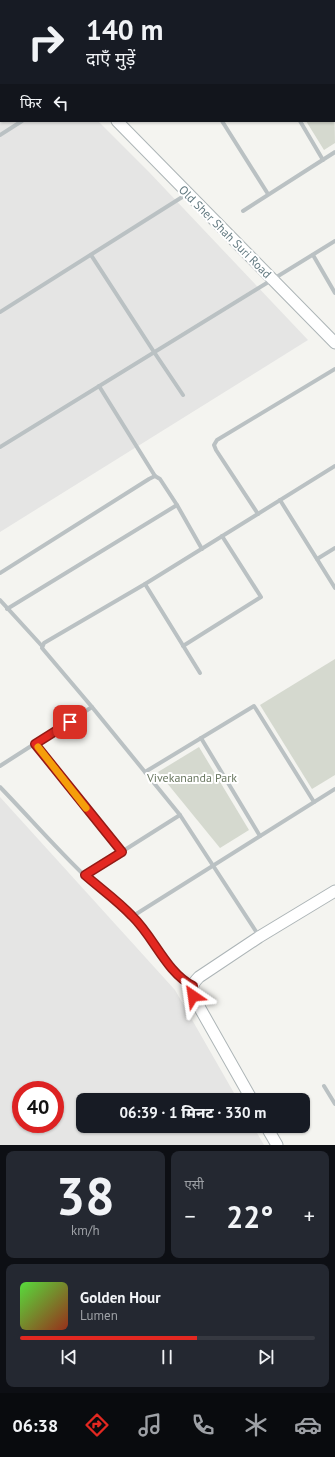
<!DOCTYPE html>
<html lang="hi">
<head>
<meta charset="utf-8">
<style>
	:root { --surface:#171b24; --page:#242831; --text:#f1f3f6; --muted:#9ea1a6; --line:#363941; --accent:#e32821 }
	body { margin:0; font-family:"PT Sans","Noto Sans Devanagari",sans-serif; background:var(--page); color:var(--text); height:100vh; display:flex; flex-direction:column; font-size:15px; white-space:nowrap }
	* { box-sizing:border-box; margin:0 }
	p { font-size:13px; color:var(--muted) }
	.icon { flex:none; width:22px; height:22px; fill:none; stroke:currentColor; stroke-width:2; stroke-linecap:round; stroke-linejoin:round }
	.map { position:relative; height:1145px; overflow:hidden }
	.details { display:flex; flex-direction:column; gap:6px; padding:6px; background:#0d0f14; flex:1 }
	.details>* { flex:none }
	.hud { position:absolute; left:0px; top:0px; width:335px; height:122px; box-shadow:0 1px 3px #0004; background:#171b24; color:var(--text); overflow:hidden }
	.speed { position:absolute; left:12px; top:1081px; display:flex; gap:8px; font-size:20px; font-weight:700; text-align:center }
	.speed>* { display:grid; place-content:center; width:52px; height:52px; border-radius:50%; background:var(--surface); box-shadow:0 1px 3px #0004; line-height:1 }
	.speed .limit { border:6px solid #d22; background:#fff; color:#111 }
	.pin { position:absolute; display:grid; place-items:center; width:34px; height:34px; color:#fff; margin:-17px; border-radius:8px; box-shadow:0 2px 6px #0006 }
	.me { position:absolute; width:44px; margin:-22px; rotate:328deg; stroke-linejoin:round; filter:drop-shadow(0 0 3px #0008) }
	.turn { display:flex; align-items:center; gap:14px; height:84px; padding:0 20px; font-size:18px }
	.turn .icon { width:52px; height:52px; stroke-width:2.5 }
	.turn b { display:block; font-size:28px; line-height:34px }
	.then { display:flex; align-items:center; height:38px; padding:0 20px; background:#0003; gap:8px; font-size:15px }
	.big { font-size:30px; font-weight:800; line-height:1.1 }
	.details .card { flex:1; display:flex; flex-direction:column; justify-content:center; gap:6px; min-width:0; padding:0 14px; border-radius:8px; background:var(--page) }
	.details .dial { align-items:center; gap:0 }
	.dial b { font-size:52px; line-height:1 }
	.song { display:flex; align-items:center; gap:12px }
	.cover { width:48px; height:48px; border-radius:6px; background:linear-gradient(135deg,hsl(110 70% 55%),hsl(10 70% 35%)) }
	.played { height:4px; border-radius:2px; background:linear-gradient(90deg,var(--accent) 60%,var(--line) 60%) }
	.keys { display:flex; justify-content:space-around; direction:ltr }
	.heat { display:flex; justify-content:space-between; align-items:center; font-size:22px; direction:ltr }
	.details .tiles { flex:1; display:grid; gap:6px; grid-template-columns:1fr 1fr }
	.card:last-child { grid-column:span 2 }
	.trip { position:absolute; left:76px; top:1093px; width:234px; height:40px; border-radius:8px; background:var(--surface); box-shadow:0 1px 3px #0004; font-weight:800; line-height:40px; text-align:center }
	.menu { display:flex; height:64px; justify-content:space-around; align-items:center; background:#090b0e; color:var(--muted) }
	.menu .icon { width:28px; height:28px }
	.menu .active { color:var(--accent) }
	.menu b { font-size:18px; color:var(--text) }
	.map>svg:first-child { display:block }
	.built { fill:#e5e5e4; fill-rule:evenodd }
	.green { fill:#d5d9cf }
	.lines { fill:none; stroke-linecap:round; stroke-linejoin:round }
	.secondary-casing { stroke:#adb5b7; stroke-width:13 }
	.street { stroke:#bac1c3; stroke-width:4 }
	.secondary { stroke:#fff; stroke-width:11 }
	.route-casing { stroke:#941a15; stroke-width:10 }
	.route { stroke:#e32821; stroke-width:7 }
	.slow { stroke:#f59e0b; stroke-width:7 }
	.labels { text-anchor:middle; stroke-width:4; stroke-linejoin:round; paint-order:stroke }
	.street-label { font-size:12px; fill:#637a81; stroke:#fff }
	.park-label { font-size:12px; fill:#6b7962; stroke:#fff }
</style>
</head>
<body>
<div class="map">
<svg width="335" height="1145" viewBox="0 0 335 1145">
	<rect width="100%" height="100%" fill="#f4f4f0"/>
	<g class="built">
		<polygon points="0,23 1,121 98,121 149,172 308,340 0,532"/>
		<path d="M0,797L175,990L238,1100H83V1126H253L264,1145H0ZM21,1090H55V1124H21Z"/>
	</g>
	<g class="green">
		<polygon points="334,86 335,143 324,150 306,121 334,121"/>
		<polygon points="335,659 335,775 312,789 260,705"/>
		<polygon points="199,747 249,830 220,848 158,772"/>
	</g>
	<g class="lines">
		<g class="secondary-casing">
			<g id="secondary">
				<polyline points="224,1 225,0"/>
				<polyline points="117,121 335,343"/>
				<path d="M252,1100L193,996C191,987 193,983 199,977L259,937L335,891"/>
				<polyline points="266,1126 277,1145"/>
			</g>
		</g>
		<g class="street">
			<polyline points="62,0 63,1"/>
			<polyline points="156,0 157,1"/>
			<polyline points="162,0 162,1"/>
			<polyline points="0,1 1,2"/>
			<polyline points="4,1 5,0"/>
			<polyline points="334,22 335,22"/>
			<polyline points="334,74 335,75"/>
			<polyline points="222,121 268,194"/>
			<polyline points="300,121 323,160"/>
			<polyline points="0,135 22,121"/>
			<polyline points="243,211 335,152"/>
			<polyline points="91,255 154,352 183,395"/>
			<polyline points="313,255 335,293"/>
			<polyline points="0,312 187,194"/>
			<polyline points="99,386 155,476 160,479 177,505 202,549"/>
			<polyline points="0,447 335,241"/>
			<polyline points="280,500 335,588"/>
			<polyline points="258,514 216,450 214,445 217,440 335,369"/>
			<polyline points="317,559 335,548"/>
			<polyline points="0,573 149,479 155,476"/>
			<polyline points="145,584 200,673"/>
			<polyline points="0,600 42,646"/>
			<polyline points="7,609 177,505"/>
			<polyline points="183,646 261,597 222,536"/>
			<polyline points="201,738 260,836"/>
			<polyline points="35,744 122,852"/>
			<polyline points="0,766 92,707"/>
			<polyline points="145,772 254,706 256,709 314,802"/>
			<path d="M0,787C28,816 55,847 84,875C100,890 118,901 133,916C152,937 168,972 192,986"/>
			<polyline points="85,875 180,815"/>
			<polyline points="133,916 335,789"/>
			<polyline points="259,936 180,815 92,707 42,648 44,643 145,584 335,466"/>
			<polyline points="324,1086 335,1104"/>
		</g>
		<use href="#secondary" class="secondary"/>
	</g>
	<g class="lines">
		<g class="route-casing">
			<path id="route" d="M70,722L35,744L122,852L85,875C101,889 118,901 132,916C154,937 166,972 193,986L192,990L193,996"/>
		</g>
		<use href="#route" class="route"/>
		<polyline class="slow" points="38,747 86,808"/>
	</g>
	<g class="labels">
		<g class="street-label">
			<text transform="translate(225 232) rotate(45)" y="4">Old Sher Shah Suri Road</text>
		</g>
		<g class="park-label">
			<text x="192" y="782">Vivekananda Park</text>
		</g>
	</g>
</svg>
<div class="speed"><div class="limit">40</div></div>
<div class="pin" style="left:70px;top:722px;background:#d93025"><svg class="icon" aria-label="arrive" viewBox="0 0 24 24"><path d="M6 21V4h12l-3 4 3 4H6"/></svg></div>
<svg class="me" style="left:193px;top:996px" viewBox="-20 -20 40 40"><path d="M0-17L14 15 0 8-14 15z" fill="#e32821" stroke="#fff" stroke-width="4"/></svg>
<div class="trip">06:39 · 1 मिनट · 330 m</div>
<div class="hud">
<div class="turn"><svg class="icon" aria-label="right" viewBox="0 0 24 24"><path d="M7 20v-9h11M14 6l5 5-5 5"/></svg><div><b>140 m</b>दाएँ मुड़ें</div></div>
<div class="then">फिर<svg class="icon" aria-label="left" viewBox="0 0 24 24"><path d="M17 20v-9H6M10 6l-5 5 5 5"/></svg></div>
</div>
</div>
<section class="details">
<div class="tiles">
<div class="card dial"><b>38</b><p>km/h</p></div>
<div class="card"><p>एसी</p>
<div class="heat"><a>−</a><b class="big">22°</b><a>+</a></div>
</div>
<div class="card">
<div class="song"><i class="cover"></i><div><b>Golden Hour</b><p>Lumen</p></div></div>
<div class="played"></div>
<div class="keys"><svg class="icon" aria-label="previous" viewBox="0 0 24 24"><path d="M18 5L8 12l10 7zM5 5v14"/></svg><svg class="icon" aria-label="pause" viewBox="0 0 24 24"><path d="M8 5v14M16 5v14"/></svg><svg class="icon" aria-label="next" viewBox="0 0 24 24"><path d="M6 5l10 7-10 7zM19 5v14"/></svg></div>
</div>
</div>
</section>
<nav class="menu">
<b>06:38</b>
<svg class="icon active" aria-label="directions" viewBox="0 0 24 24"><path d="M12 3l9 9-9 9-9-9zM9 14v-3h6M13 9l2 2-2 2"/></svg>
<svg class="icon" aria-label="music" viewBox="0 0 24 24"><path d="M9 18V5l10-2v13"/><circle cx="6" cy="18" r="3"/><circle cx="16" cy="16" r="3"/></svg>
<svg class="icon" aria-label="phone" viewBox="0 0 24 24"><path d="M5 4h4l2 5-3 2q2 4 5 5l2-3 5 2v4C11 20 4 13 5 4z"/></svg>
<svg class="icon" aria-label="climate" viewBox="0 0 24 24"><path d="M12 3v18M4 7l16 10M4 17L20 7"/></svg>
<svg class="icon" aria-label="car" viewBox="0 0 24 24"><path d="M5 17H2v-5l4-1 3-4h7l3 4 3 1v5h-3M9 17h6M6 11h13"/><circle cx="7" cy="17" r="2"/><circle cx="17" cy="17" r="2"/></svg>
</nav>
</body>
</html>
